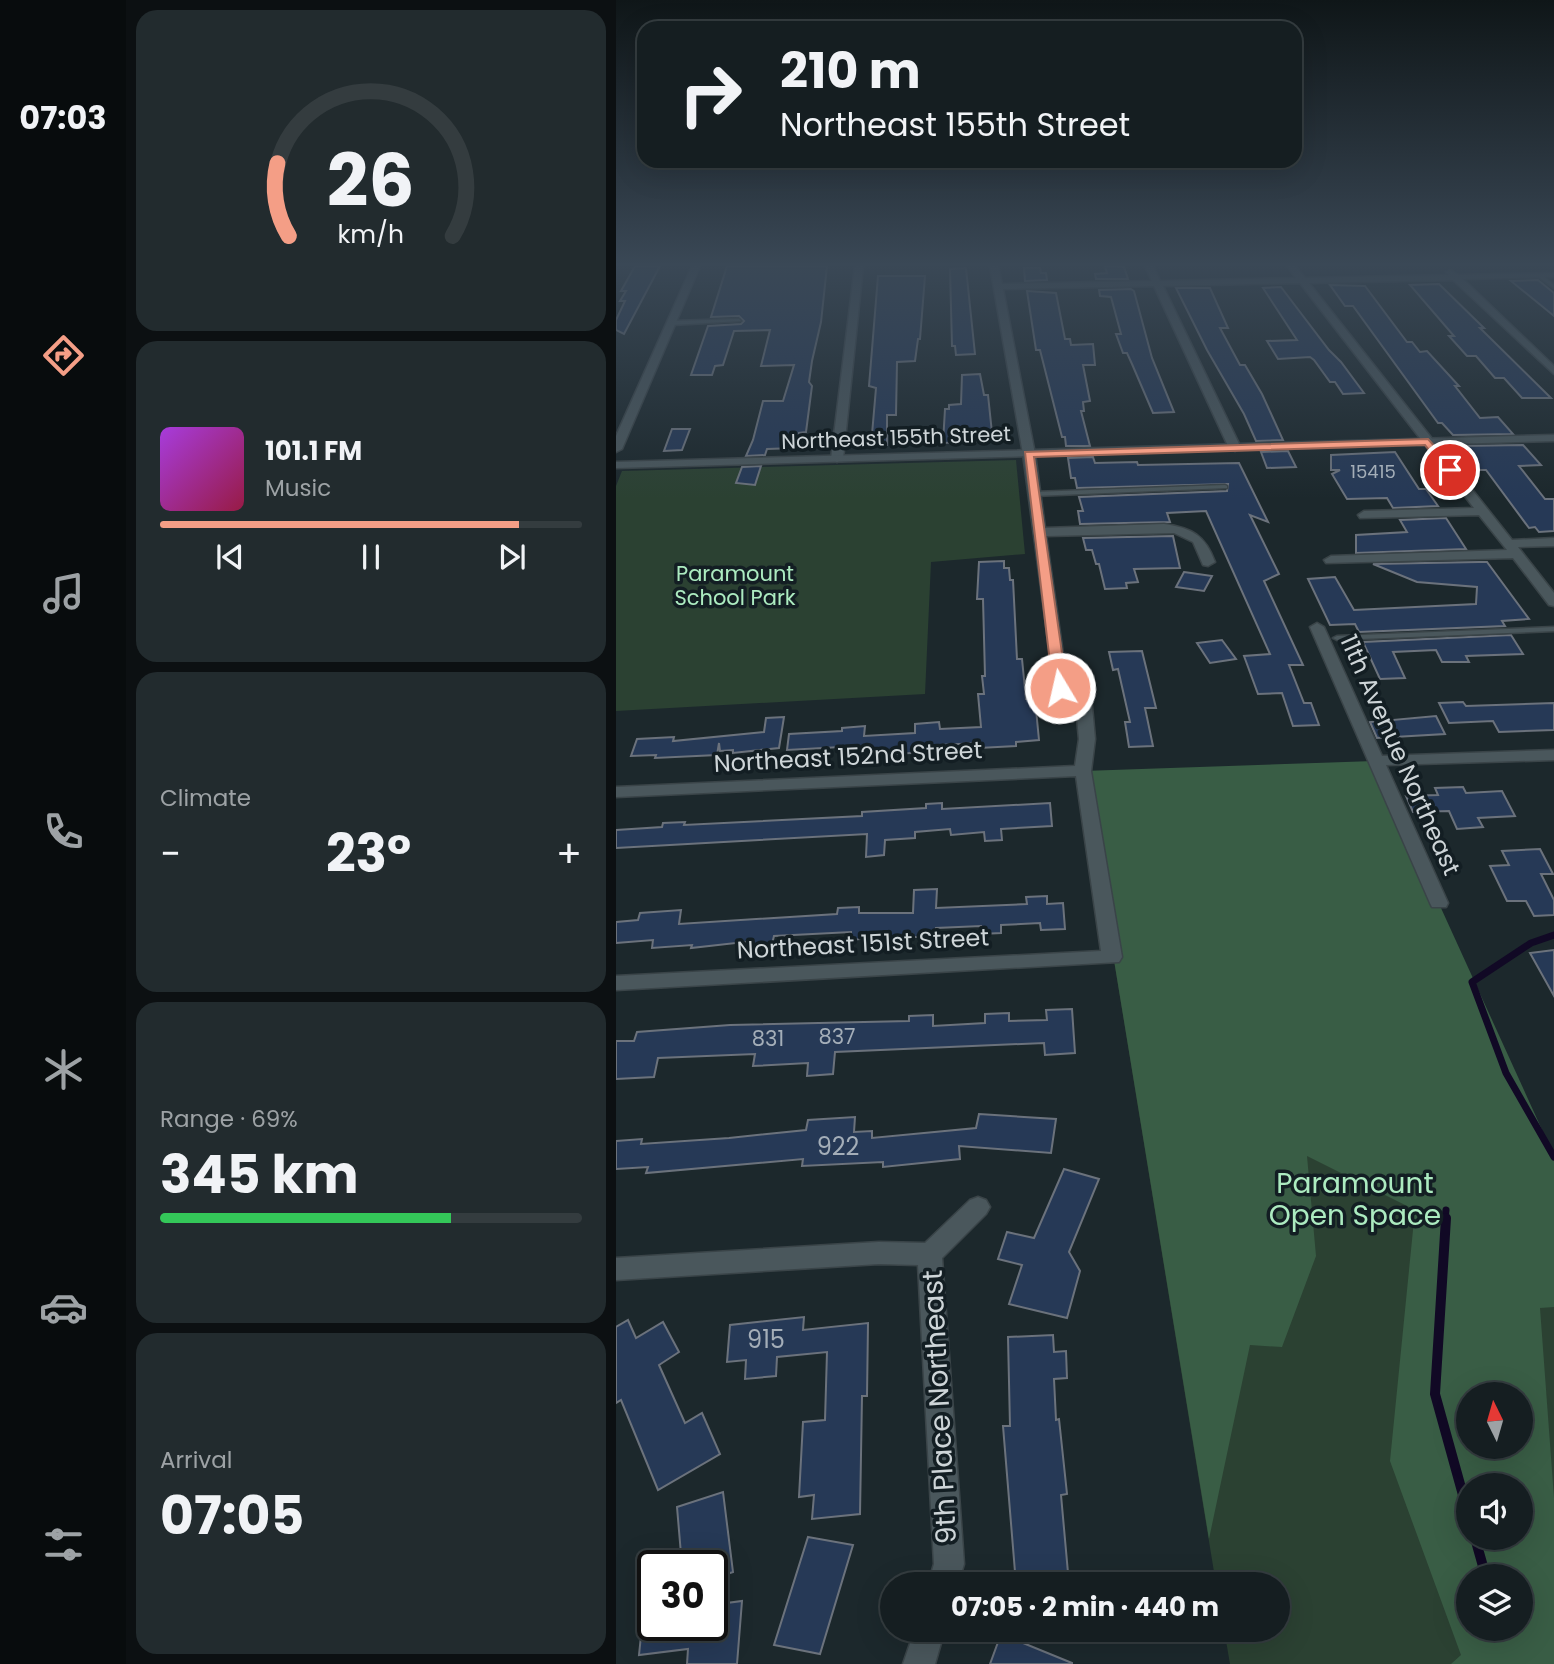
<!DOCTYPE html>
<html lang="en">
<head>
<meta charset="utf-8">
<style>
	:root { --surface:#151e21; --page:#222b2e; --text:#f1f3f6; --muted:#9da2a5; --line:#343c3f; --accent:#f49e86 }
	body { margin:0; font-family:Poppins,sans-serif; background:var(--page); color:var(--text); height:100vh; display:flex; flex-direction:column; font-size:26px; white-space:nowrap }
	* { box-sizing:border-box; margin:0 }
	p { font-size:23px; color:var(--muted) }
	.icon { flex:none; width:38px; height:38px; fill:none; stroke:currentColor; stroke-width:2; stroke-linecap:round; stroke-linejoin:round }
	.map { position:relative; flex:1; overflow:hidden }
	.sheet { display:flex; flex-direction:column; gap:10px; padding:10px; background:#0c1012; width:490px }
	.sheet>* { flex:none }
	.hud { position:absolute; left:21px; top:21px; width:665px; height:147px; border-radius:21px; box-shadow:0 7px 28px #0002,0 0 0 2px var(--line); background:#151e21; color:var(--text); overflow:hidden }
	.needle { width:46px; rotate:355deg }
	.controls { position:absolute; left:840px; top:1382px; display:grid; gap:14px }
	.controls a { display:grid; place-items:center; width:77px; height:77px; border-radius:50%; background:var(--surface); box-shadow:0 7px 28px #0002,0 0 0 2px var(--line); font-size:35px }
	.speed { position:absolute; left:21px; top:1550px; display:flex; gap:14px; font-size:35px; font-weight:700; text-align:center }
	.speed>* { display:grid; place-content:center; width:91px; height:91px; border-radius:50%; background:var(--surface); box-shadow:0 7px 28px #0002,0 0 0 2px var(--line); line-height:1 }
	.speed .limit { border:4px solid #111; border-radius:10px; background:#fff; color:#111 }
	.pin { position:absolute; display:grid; place-items:center; width:60px; height:60px; color:#fff; margin:-30px; border:4px solid #fff; border-radius:50%; box-shadow:0 2px 7px #0007 }
	.me { position:absolute; width:77px; margin:-38px; rotate:351deg; stroke-linejoin:round; filter:drop-shadow(0 0 5px #0008) }
	.turn { display:flex; align-items:center; gap:24px; height:147px; padding:0 28px; font-size:32px }
	.turn .icon { width:91px; height:91px; stroke-width:2.5 }
	.turn b { display:block; font-size:49px; line-height:60px }
	.big { font-size:52px; font-weight:700; line-height:1.1 }
	.sheet .tile { flex:1; display:flex; flex-direction:column; justify-content:center; gap:10px; min-width:0; padding:0 24px; border-radius:21px; background:var(--page) }
	.sheet .dial { align-items:center; gap:0 }
	.dial svg { height:182px; overflow:visible; fill:none; stroke:var(--line); stroke-width:7; stroke-linecap:round; text-anchor:middle }
	.dial text { fill:var(--text); stroke:none }
	.song { display:flex; align-items:center; gap:21px }
	.cover { width:84px; height:84px; border-radius:10px; background:linear-gradient(135deg,hsl(280 70% 55%),hsl(340 70% 35%)) }
	.played { height:7px; border-radius:4px; background:linear-gradient(90deg,var(--accent) 85%,var(--line) 85%) }
	.keys { display:flex; justify-content:space-around; direction:ltr }
	.heat { display:flex; justify-content:space-between; align-items:center; font-size:38px; direction:ltr }
	.charge { height:10px; border-radius:5px; background:linear-gradient(90deg,#34c759 69%,var(--line) 0) }
	.trip { position:absolute; left:264px; top:1572px; width:410px; height:70px; border-radius:35px; background:var(--surface); box-shadow:0 7px 28px #0002,0 0 0 2px var(--line); font-weight:700; line-height:70px; text-align:center }
	main { display:flex; flex:1; min-height:0 }
	.menu { display:flex; flex-direction:column; width:126px; justify-content:space-around; align-items:center; background:#080c0d; color:var(--muted) }
	.menu .icon { width:49px; height:49px }
	.menu .current { color:var(--accent) }
	.menu b { font-size:32px; color:var(--text) }
	.map>svg:first-child { display:block }
	.green { fill:#2b4132; fill-rule:evenodd }
	.forest { fill:#395d45; fill-rule:evenodd }
	.lines { fill:none; stroke-linecap:round; stroke-linejoin:round }
	.stream-far1 { stroke:#110925; stroke-width:7 }
	.stream { stroke:#110925; stroke-width:10 }
	.building { fill:#263956; stroke:#6b727c; stroke-width:2 }
	.service-casing { stroke:#3a4448; stroke-width:3 }
	.minor-casing { stroke:#3a4448; stroke-width:3 }
	.tertiary-casing { stroke:#3a4448; stroke-width:3 }
	.service { fill:#4a575c; fill-rule:evenodd }
	.minor { fill:#4a575c; fill-rule:evenodd }
	.tertiary { fill:#4a575c; fill-rule:evenodd }
	.route { fill:#f49e86; stroke:#9f6757; stroke-width:2 }
	.labels { text-anchor:middle; stroke-width:7; stroke-linejoin:round; paint-order:stroke }
	.far-number-label { font-size:18px; fill:#a4aeb8 }
	.far-street-label { font-size:21px; fill:#ced5d8; stroke:#131e23 }
	.far-park-label { font-size:21px; fill:#acebc0; stroke:#131e23 }
	.number-label { font-size:21px; fill:#a4aeb8 }
	.street-label { font-size:24px; fill:#ced5d8; stroke:#131e23 }
	.near-number-label { font-size:24px; fill:#a4aeb8 }
	.near-park-label { font-size:28px; fill:#acebc0; stroke:#131e23 }
	.near-street-label { font-size:28px; fill:#ced5d8; stroke:#131e23 }
</style>
</head>
<body>
<main>
<nav class="menu">
<b>07:03</b>
<svg class="icon current" aria-label="directions" viewBox="0 0 24 24"><path d="M12 3l9 9-9 9-9-9zM9 14v-3h6M13 9l2 2-2 2"/></svg>
<svg class="icon" aria-label="music" viewBox="0 0 24 24"><path d="M9 18V5l10-2v13"/><circle cx="6" cy="18" r="3"/><circle cx="16" cy="16" r="3"/></svg>
<svg class="icon" aria-label="phone" viewBox="0 0 24 24"><path d="M5 4h4l2 5-3 2q2 4 5 5l2-3 5 2v4C11 20 4 13 5 4z"/></svg>
<svg class="icon" aria-label="climate" viewBox="0 0 24 24"><path d="M12 3v18M4 7l16 10M4 17L20 7"/></svg>
<svg class="icon" aria-label="car" viewBox="0 0 24 24"><path d="M5 17H2v-5l4-1 3-4h7l3 4 3 1v5h-3M9 17h6M6 11h13"/><circle cx="7" cy="17" r="2"/><circle cx="17" cy="17" r="2"/></svg>
<svg class="icon" aria-label="filters" viewBox="0 0 24 24"><path d="M4 7h16M4 17h16"/><circle cx="9" cy="7" r="2"/><circle cx="15" cy="17" r="2"/></svg>
</nav>
<section class="sheet">
<div class="tile dial"><svg viewBox="0 0 100 80">
<path d="M14 69A42 42 0 1 1 86 69"/>
<path d="M14 69A42 42 0 0 1 9 37" stroke="#f49e86"/>
<text x="50" y="56" font-size="32" font-weight="700">26</text>
<text x="50" y="72" font-size="11">km/h</text>
</svg></div>
<div class="tile">
<div class="song"><i class="cover"></i><div><b>101.1 FM</b><p>Music</p></div></div>
<div class="played"></div>
<div class="keys"><svg class="icon" aria-label="previous" viewBox="0 0 24 24"><path d="M18 5L8 12l10 7zM5 5v14"/></svg><svg class="icon" aria-label="pause" viewBox="0 0 24 24"><path d="M8 5v14M16 5v14"/></svg><svg class="icon" aria-label="next" viewBox="0 0 24 24"><path d="M6 5l10 7-10 7zM19 5v14"/></svg></div>
</div>
<div class="tile"><p>Climate</p>
<div class="heat"><a>−</a><b class="big">23°</b><a>+</a></div>
</div>
<div class="tile"><p>Range · 69%</p><b class="big">345 km</b><div class="charge"></div></div>
<div class="tile"><p>Arrival</p><b class="big">07:05</b></div>
</section>
<div class="map">
<svg width="938" height="1664" viewBox="0 0 938 1664">
	<rect width="100%" height="100%" fill="#1c282c"/>
	<g class="green">
		<polygon points="400,460 409,554 315,562 309,694 0,711 0,486 6,471"/>
		<path d="M467,771L938,1156V1664H614L608,1629H662V1584H600ZM852,1395H905V1447H852ZM852,1486H905V1538H852ZM852,1577H905V1629H852Z"/>
	</g>
	<path class="forest" d="M758,761L938,1156V1307L924,1308L938,1498V1664H835L845,1655L774,1461L799,1210L691,1156L700,1256L666,1347L634,1345L593,1539L467,771ZM852,1395H905V1447H852ZM852,1486H905V1538H852ZM852,1577H905V1629H852Z"/>
	<g class="lines">
		<g class="stream-far1">
			<polyline points="938,935 915,943 856,982 890,1073 938,1157"/>
			<polyline points="829,1219 830,1210"/>
		</g>
		<g class="stream">
			<polyline points="830,1218 819,1394 852,1513"/>
			<polyline points="859,1538 870,1577"/>
		</g>
	</g>
	<g class="building">
		<polygon points="19,266 44,266 8,334 0,330 0,320 9,301 4,301 10,291 5,291"/>
		<polygon points="111,266 211,266 205,322 196,361 193,382 196,386 190,432 183,433 180,448 151,449 149,455 130,456 137,440 147,401 167,401 178,365 145,366 154,330 118,331 107,365 99,366 96,375 75,375 92,326 125,324 128,321 123,316 95,317"/>
		<polygon points="489,266 508,267 512,279 480,279 479,274 491,273"/>
		<polygon points="350,268 359,354 340,355 339,346 336,346 334,269"/>
		<polygon points="408,268 424,268 425,273 430,273 431,280 409,281"/>
		<polygon points="262,276 309,276 304,339 302,339 299,361 281,362 280,415 271,415 271,445 255,446 260,388 253,386"/>
		<polygon points="922,280 938,293 938,316 895,281"/>
		<polygon points="823,284 868,328 864,328 935,398 906,398 888,378 879,378 860,356 851,356 833,336 838,336 794,285"/>
		<polygon points="714,285 749,286 791,342 796,342 804,352 811,351 843,386 839,386 864,418 882,417 897,434 837,435 826,423 822,423 737,306 729,306"/>
		<polygon points="665,287 713,350 725,362 748,393 727,394 719,382 714,382 698,360 694,357 662,359 651,341 681,340 647,288"/>
		<polygon points="560,288 594,288 612,328 604,328 624,365 629,365 646,394 667,440 640,441 628,414 591,350"/>
		<polygon points="515,289 518,291 536,358 558,412 537,413 516,364 511,353 507,353 500,334 505,334 495,297 484,296 483,290"/>
		<polygon points="411,291 440,293 449,339 454,339 455,345 477,344 479,365 467,365 474,401 467,402 468,411 465,411 474,446 450,446 449,437 446,437 424,350 420,350"/>
		<polygon points="364,374 368,395 372,395 376,433 368,434 369,441 327,443 329,409 333,409 333,405 345,404 346,375"/>
		<polygon points="56,429 74,429 66,450 48,451"/>
		<polygon points="907,445 925,465 903,466 929,499 938,499 938,531 923,532 919,527 913,528 870,470 864,470 845,446"/>
		<polygon points="672,451 680,467 651,468 645,452"/>
		<polygon points="779,452 803,489 810,489 822,506 777,508 771,498 731,499 716,474 724,470 715,470 715,455"/>
		<polygon points="477,457 479,463 521,462 522,465 623,463 652,522 634,515 663,574 648,581 687,665 673,665 688,703 695,703 703,725 677,726 666,693 642,694 628,656 654,654 590,511 551,513 554,522 464,524 462,511 467,511 463,497 611,491 612,484 461,488 459,478 455,478 452,458"/>
		<polygon points="145,466 139,485 120,483 126,467"/>
		<polygon points="830,518 850,549 740,553 740,535 791,532 784,520"/>
		<polygon points="557,536 564,568 518,569 522,582 510,583 511,588 489,589 483,564 480,564 476,550 470,550 467,538"/>
		<polygon points="388,561 388,568 393,568 394,580 397,580 401,659 406,659 410,699 419,699 423,740 400,742 400,746 363,748 362,743 324,745 324,748 310,749 311,752 279,754 279,750 224,753 224,747 171,750 173,734 226,731 226,728 249,726 248,736 299,733 299,724 323,722 324,729 365,727 362,694 368,694 366,676 369,676 367,599 361,599 363,562"/>
		<polygon points="863,562 871,562 913,619 886,621 889,626 743,632 739,624 714,625 692,579 719,577 738,610 860,604 861,587 801,582 757,564"/>
		<polygon points="568,572 596,576 588,591 560,587"/>
		<polygon points="895,635 907,654 850,656 853,662 826,662 820,650 777,652 789,678 764,679 747,642"/>
		<polygon points="606,640 620,659 594,663 581,643"/>
		<polygon points="526,651 540,708 529,708 537,746 513,747 509,722 514,722 502,669 497,670 493,652"/>
		<polygon points="847,702 850,706 938,703 938,730 883,732 877,721 833,723 823,703"/>
		<polygon points="820,716 829,734 761,738 754,722"/>
		<polygon points="168,717 163,748 117,753 117,750 104,751 103,743 101,755 39,758 40,755 15,756 21,739 58,737 57,741 148,732 150,718"/>
		<polygon points="847,787 850,793 886,791 899,816 862,818 867,827 841,829 833,811 797,812 790,796 822,795 819,788"/>
		<polygon points="326,803 326,809 434,803 436,826 385,829 386,840 369,841 368,832 335,835 334,829 299,832 299,838 269,840 268,855 250,857 251,834 0,848 0,830 46,827 47,823 69,822 68,825 246,816 246,812 310,808 310,804"/>
		<polygon points="924,849 937,874 925,874 938,900 938,915 918,916 910,901 891,901 874,866 893,865 886,851"/>
		<polygon points="321,889 320,908 411,904 410,897 431,896 431,904 447,903 449,929 425,930 424,923 385,925 385,933 365,934 365,926 320,928 319,937 297,937 297,934 235,940 235,932 158,936 156,944 137,945 137,941 75,948 76,945 36,948 37,940 0,943 0,922 22,920 24,913 65,910 63,924 221,914 222,908 243,907 243,913 297,913 298,890"/>
		<polygon points="938,950 938,996 914,953"/>
		<polygon points="456,1009 459,1053 429,1055 428,1043 219,1052 217,1074 191,1076 192,1063 137,1066 139,1054 42,1058 38,1077 0,1079 0,1041 18,1041 21,1032 114,1025 293,1021 293,1016 317,1015 317,1026 369,1023 369,1014 393,1013 393,1021 431,1020 430,1010"/>
		<polygon points="363,1114 440,1119 435,1153 343,1146 344,1159 267,1167 267,1162 186,1166 187,1159 30,1173 32,1167 0,1169 0,1141 26,1139 25,1144 113,1138 190,1130 192,1120 239,1117 238,1132 256,1131 256,1138 360,1128"/>
		<polygon points="448,1169 483,1179 453,1252 464,1271 451,1318 393,1304 406,1265 382,1259 391,1232 418,1238"/>
		<polygon points="188,1317 187,1330 252,1323 251,1396 246,1396 244,1514 196,1519 198,1495 183,1497 187,1422 209,1420 211,1352 161,1357 160,1376 129,1379 130,1360 111,1362 114,1325"/>
		<polygon points="12,1320 20,1338 47,1322 63,1352 43,1365 69,1423 86,1413 104,1454 42,1490 5,1400 0,1403 0,1327"/>
		<polygon points="437,1335 438,1352 450,1351 451,1378 438,1379 440,1420 443,1419 451,1494 445,1495 453,1584 400,1584 387,1426 394,1426 392,1337"/>
		<polygon points="107,1492 117,1572 96,1579 96,1566 66,1566 61,1507"/>
		<polygon points="192,1537 237,1545 204,1654 158,1645"/>
		<polygon points="126,1601 121,1664 71,1664 72,1649 23,1655 26,1626 96,1626 96,1605"/>
		<polygon points="385,1634 456,1663 456,1664 374,1664"/>
	</g>
	<g class="lines">
		<g class="service-casing">
			<g id="service">
				<polygon points="921,274 925,274 938,285 938,288 921,276"/>
				<polygon points="123,319 125,321 56,325 53,323 56,321"/>
				<polygon points="609,485 611,486 611,488 418,496 415,494 418,492"/>
				<polygon points="938,627 938,631 721,640 717,638 721,636"/>
			</g>
		</g>
		<g class="minor-casing">
			<g id="minor">
				<polygon points="76,266 84,266 6,449 0,452 0,436"/>
				<polygon points="239,266 247,266 227,459 221,462 215,459"/>
				<path d="M374,266H382L386,284L536,281L529,266H537L544,281L680,278L671,266H679L689,278L832,275L830,272L834,270L842,275L938,273V277L847,279L938,366V374L837,280L693,283L896,540L938,538V546L902,547L938,593V606L933,605L897,558L710,563L708,560L715,556L891,550L863,515L744,518L742,515L748,511L858,508L684,283L547,286L625,448L619,451L613,448L538,286L387,289L419,454L429,528L548,524C576,528 589,535 599,562L592,566L587,565L577,542L558,533L430,536L452,689L449,692H439L407,454Z"/>
				<polygon points="701,623 708,627 766,756 938,750 938,760 770,765 832,903 830,907 816,907 814,903 694,627"/>
				<polygon points="467,691 475,696 479,739 475,771 506,957 503,962 0,990 0,976 485,951 460,776 0,797 0,787 459,766 463,739 459,696"/>
				<polygon points="362,1197 370,1200 374,1207 370,1214 326,1258 348,1564 342,1584 312,1584 318,1564 302,1265 263,1264 0,1280 0,1258 263,1242 309,1243 354,1200"/>
				<polygon points="299,1629 329,1629 319,1664 287,1664"/>
			</g>
		</g>
		<g class="tertiary-casing">
			<polygon id="tertiary" points="938,435 938,441 0,468 0,462"/>
		</g>
		<use href="#service" class="service"/>
		<use href="#minor" class="minor"/>
		<use href="#tertiary" class="tertiary"/>
	</g>
	<linearGradient id="sky" x2="0" y2="1"><stop stop-color="#0f1618"/><stop offset="0.53" stop-color="#3a4856"/><stop offset="1" stop-color="#3a4856" stop-opacity="0"/></linearGradient>
	<rect width="938" height="499" fill="url(#sky)"/>
	<polygon class="route" points="812,439 837,467 837,472 830,472 809,445 418,457 451,688 444,693 437,688 409,452"/>
	<g class="labels">
		<g class="far-number-label">
			<text x="757" y="478">15415</text>
		</g>
		<g class="far-street-label">
			<text transform="translate(280 438) rotate(-2)" y="7">Northeast 155th Street</text>
		</g>
		<g class="far-park-label">
			<text x="119" y="581">Paramount<tspan x="119" dy="24">School Park</tspan></text>
		</g>
		<g class="number-label">
			<text x="221" y="1044">837</text>
			<text x="152" y="1046">831</text>
		</g>
		<g class="street-label">
			<text transform="translate(784 755) rotate(66)" y="8">11th Avenue Northeast</text>
			<text transform="translate(232 757) rotate(-3)" y="8">Northeast 152nd Street</text>
			<text transform="translate(247 944) rotate(-3)" y="8">Northeast 151st Street</text>
		</g>
		<g class="near-number-label">
			<text x="222" y="1155">922</text>
			<text x="150" y="1348">915</text>
		</g>
		<g class="near-park-label">
			<text x="739" y="1193">Paramount<tspan x="739" dy="32">Open Space</tspan></text>
		</g>
		<g class="near-street-label">
			<text transform="translate(323 1407) rotate(-93)" y="10">9th Place Northeast</text>
		</g>
	</g>
</svg>
<div class="controls">
<a><svg class="needle" viewBox="-14 -14 28 28"><path d="M0-13l5 13h-10z" fill="#e53935"/><path d="M0 13l5-13h-10z" fill="#9da2a5"/></svg></a>
<a><svg class="icon" aria-label="sound" viewBox="0 0 24 24"><path d="M4 9h4l5-4v14l-5-4H4zM17 9q2 3 0 6"/></svg></a>
<a><svg class="icon" aria-label="layers" viewBox="0 0 24 24"><path d="M12 4l9 5-9 5-9-5zM3 14l9 5 9-5"/></svg></a>
</div>
<div class="speed"><div class="limit">30</div></div>
<div class="pin" style="left:834px;top:470px;background:#d93025"><svg class="icon" aria-label="arrive" viewBox="0 0 24 24"><path d="M6 21V4h12l-3 4 3 4H6"/></svg></div>
<svg class="me" style="left:444px;top:688px" viewBox="-20 -20 40 40"><circle r="17" fill="#f49e86" stroke="#fff" stroke-width="3"/><path d="M0-11L8 9 0 5-8 9z" fill="#fff"/></svg>
<div class="trip">07:05 · 2 min · 440 m</div>
<div class="hud">
<div class="turn"><svg class="icon" aria-label="right" viewBox="0 0 24 24"><path d="M7 20v-9h11M14 6l5 5-5 5"/></svg><div><b>210 m</b>Northeast 155th Street</div></div>
</div>
</div>
</main>
</body>
</html>
